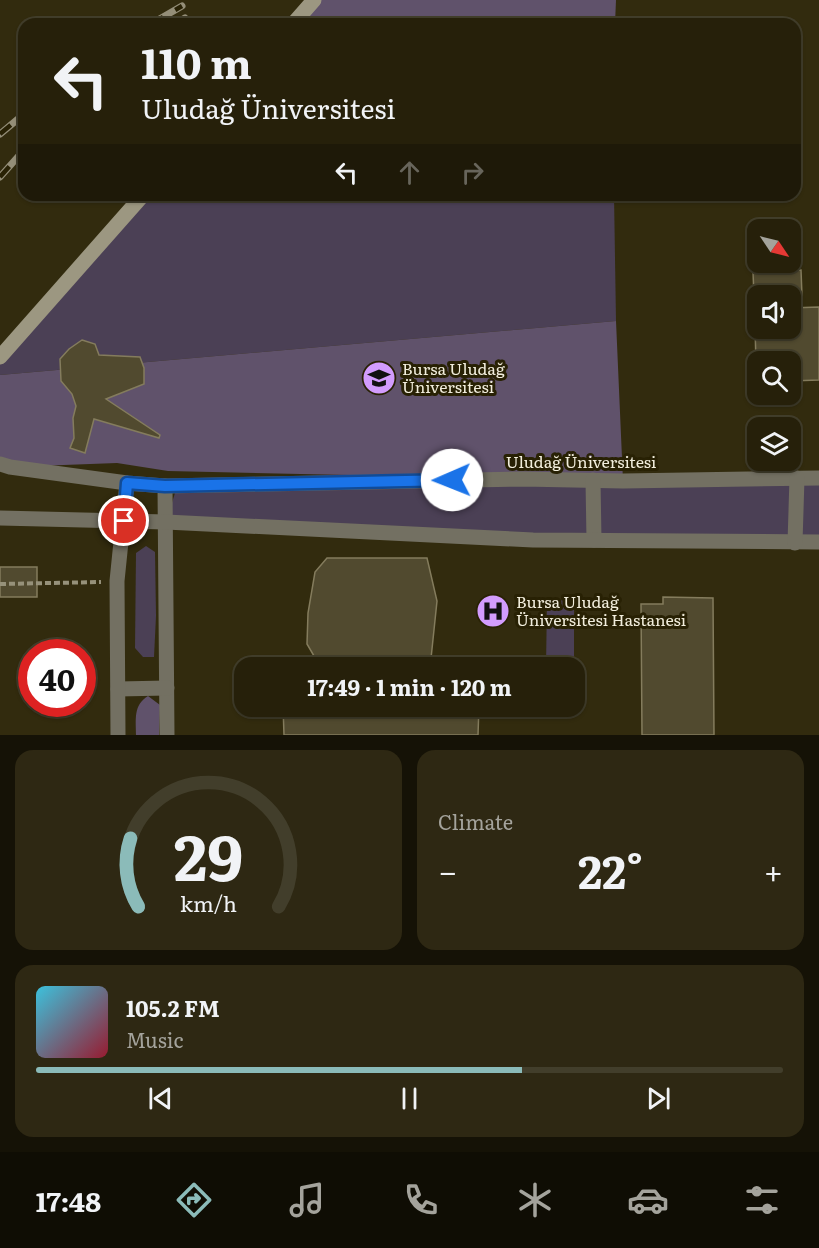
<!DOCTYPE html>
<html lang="en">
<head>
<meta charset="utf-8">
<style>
	:root { --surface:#26200a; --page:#2e2813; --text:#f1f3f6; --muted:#a4a39c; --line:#423e2b; --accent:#8bbbb9 }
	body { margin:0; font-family:Literata,serif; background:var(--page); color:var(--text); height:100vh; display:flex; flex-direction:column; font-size:22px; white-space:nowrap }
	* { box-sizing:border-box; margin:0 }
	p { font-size:20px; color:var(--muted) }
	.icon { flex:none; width:33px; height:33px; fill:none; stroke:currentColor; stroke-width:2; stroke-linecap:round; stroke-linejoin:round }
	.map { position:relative; height:735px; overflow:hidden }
	.sheet { display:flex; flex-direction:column; gap:15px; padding:15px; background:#151206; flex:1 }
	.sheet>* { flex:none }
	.guide { position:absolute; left:18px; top:18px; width:783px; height:183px; border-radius:18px; box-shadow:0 2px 4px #0004,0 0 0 2px var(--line); background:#26200a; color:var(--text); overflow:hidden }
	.needle { width:39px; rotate:125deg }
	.buttons { position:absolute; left:747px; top:219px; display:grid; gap:12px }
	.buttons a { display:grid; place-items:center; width:54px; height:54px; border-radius:12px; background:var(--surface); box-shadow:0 2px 4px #0004,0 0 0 2px var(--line); font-size:30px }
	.speed { position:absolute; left:18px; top:639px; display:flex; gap:12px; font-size:30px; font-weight:700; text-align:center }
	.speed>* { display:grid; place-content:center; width:78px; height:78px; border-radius:50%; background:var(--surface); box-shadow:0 2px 4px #0004,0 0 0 2px var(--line); line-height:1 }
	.speed .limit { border:9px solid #d22; background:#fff; color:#111 }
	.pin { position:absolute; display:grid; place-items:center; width:51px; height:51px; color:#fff; margin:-26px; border:3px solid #fff; border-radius:50%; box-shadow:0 2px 6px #0007 }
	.me { position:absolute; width:66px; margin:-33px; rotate:269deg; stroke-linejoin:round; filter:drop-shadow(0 0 4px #0008) }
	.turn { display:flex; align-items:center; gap:21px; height:126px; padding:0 24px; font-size:27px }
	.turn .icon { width:78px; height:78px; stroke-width:2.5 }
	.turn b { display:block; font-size:42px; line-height:51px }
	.lanes { display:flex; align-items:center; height:57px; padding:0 24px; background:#0003; justify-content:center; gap:30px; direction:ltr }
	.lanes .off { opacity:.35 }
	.big { font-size:45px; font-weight:700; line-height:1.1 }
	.sheet .tile { flex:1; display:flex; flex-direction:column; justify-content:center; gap:9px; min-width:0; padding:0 21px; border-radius:18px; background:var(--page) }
	.sheet .dial { align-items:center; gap:0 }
	.dial svg { height:156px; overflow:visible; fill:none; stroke:var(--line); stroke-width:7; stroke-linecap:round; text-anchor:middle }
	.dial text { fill:var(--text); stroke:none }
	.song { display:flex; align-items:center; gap:18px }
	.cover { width:72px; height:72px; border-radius:9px; background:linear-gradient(135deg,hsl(190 70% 55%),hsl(350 70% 35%)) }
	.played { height:6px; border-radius:3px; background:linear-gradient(90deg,var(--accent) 65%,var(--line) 65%) }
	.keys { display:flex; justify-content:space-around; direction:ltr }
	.heat { display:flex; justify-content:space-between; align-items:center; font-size:33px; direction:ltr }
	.sheet .tiles { flex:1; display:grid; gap:15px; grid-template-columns:1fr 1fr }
	.tile:last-child { grid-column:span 2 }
	.trip { position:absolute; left:234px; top:657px; width:351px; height:60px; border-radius:18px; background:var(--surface); box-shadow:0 2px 4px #0004,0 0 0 2px var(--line); font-weight:700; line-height:60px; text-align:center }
	.menu { display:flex; height:96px; justify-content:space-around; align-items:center; background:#0f0d04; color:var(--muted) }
	.menu .icon { width:42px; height:42px }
	.menu .current { color:var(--accent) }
	.menu b { font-size:27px; color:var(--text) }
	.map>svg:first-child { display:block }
	.green { fill:#4b4055 }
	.forest { fill:#60526b }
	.building { fill:#514a2f; stroke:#847c5d; stroke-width:1.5 }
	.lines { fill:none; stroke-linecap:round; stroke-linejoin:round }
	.path { stroke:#96917a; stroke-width:4; stroke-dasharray:6 3; stroke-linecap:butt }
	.tertiary { stroke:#737062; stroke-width:15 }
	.secondary { stroke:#9c9781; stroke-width:15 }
	.rail-casing { stroke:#948e78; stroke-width:7 }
	.rail { stroke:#282104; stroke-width:4.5; stroke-dasharray:14; stroke-linecap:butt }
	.route-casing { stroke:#114b97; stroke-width:15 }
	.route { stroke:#1a73e8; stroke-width:10 }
	.labels { text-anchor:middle; stroke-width:6; stroke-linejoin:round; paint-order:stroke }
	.poi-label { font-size:16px; fill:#f2eedd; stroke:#282104; text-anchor:start }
	.street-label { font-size:16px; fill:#f2eedd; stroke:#282104 }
</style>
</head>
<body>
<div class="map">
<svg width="819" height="735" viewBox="0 0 819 735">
	<rect width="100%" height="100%" fill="#322b0e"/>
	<g class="green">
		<polygon points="143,195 614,195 616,321 0,375 0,357"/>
		<polygon points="819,478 819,542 166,522 175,493"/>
		<polygon points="146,546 155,552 156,616 154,657 143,657 135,648 136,553"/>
		<polygon points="574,600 574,667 546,667 547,601"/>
	</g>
	<g class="forest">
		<polygon points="314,0 616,0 615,24 305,24 299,18"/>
		<polygon points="616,321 623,481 168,471 117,463 10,467 0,464 0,375"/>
		<path d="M148,696L160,705L159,735H136C136,720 133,705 148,696Z"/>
	</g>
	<g class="building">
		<polygon points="801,270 802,296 754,296 753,272"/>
		<polygon points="819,307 819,380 790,381 790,362 756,362 755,328 790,328 790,308"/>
		<polygon points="82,340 95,344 99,355 140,357 144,368 144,384 106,399 160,435 159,438 94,419 85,453 70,448 74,438 73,418 76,406 72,394 61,381 60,359 69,349"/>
		<polygon points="327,558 427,558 437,601 430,668 321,668 307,644 308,613 315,572"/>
		<rect x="0" y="567" width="37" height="30"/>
		<polygon points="663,597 713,598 714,735 642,735 641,604 663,604"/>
		<polygon points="283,706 479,706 478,735 284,735"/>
	</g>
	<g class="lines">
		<polyline class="path" points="0,584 101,582"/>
		<g class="tertiary">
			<polyline points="0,464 10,467 127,483 165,486 523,479 623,481 819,478"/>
			<polyline points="593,480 594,540"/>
			<polyline points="165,486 167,735"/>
			<polyline points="0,518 166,522 533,540 819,542"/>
			<polyline points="795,543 797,478"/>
			<polyline points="118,689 167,688"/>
			<polyline points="118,735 117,581 127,483"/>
		</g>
		<g class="secondary">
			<polyline points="293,24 314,0"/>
			<polyline points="0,357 143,195"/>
		</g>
		<g class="rail-casing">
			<g id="rail">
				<polyline points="151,24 182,6"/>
				<polyline points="176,24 185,18"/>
				<polyline points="0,134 24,114"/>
				<polyline points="0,177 24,150"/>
			</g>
		</g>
		<use href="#rail" class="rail"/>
	</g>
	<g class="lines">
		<g class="route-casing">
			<polyline id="route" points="124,521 127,483 165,486 452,480"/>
		</g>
		<use href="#route" class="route"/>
	</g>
	<defs>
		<g id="university-disc" transform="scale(1.725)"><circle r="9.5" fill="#d29cfd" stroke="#282104"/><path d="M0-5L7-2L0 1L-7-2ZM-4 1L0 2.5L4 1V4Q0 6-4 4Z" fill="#111"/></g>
		<g id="hospital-disc" transform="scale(1.725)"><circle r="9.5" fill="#d29cfd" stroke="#282104"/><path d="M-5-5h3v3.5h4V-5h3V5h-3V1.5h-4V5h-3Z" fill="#111"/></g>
	</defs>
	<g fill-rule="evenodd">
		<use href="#university-disc" x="379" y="378"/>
		<use href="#hospital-disc" x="493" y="611"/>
	</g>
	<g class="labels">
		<g class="poi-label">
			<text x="402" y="375">Bursa Uludağ<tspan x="402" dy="18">Üniversitesi</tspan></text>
			<text x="516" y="608">Bursa Uludağ<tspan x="516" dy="18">Üniversitesi Hastanesi</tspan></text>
		</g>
		<g class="street-label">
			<text x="581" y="468">Uludağ Üniversitesi</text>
		</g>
	</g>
</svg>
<div class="buttons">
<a><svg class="needle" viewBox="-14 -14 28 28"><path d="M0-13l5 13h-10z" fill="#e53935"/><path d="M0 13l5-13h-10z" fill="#a4a39c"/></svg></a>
<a><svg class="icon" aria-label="sound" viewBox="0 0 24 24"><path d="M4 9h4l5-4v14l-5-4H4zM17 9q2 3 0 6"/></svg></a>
<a><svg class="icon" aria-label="search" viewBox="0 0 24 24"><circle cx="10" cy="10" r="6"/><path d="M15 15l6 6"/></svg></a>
<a><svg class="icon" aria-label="layers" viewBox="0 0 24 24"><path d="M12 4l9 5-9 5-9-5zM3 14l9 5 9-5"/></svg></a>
</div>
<div class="speed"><div class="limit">40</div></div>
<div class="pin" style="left:124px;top:521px;background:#d93025"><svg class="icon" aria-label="arrive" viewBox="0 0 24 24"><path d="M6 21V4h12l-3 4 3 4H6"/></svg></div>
<svg class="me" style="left:452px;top:480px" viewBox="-20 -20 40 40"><circle r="19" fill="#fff"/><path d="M0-13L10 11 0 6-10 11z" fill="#1a73e8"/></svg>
<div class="trip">17:49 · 1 min · 120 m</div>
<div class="guide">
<div class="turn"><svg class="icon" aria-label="left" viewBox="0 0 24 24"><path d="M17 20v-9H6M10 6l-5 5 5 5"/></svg><div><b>110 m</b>Uludağ Üniversitesi</div></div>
<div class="lanes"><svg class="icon" aria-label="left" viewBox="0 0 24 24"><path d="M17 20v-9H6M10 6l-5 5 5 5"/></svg><svg class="icon off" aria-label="ahead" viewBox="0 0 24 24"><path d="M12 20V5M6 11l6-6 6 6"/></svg><svg class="icon off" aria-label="right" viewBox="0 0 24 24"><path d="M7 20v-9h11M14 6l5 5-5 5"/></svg></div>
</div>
</div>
<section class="sheet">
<div class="tiles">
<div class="tile dial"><svg viewBox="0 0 100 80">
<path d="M14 69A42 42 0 1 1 86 69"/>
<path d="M14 69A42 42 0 0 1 10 34" stroke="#8bbbb9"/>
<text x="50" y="56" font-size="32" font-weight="700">29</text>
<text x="50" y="72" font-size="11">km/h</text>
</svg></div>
<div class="tile"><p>Climate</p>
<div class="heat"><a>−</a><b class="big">22°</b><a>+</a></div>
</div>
<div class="tile">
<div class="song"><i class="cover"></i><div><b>105.2 FM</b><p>Music</p></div></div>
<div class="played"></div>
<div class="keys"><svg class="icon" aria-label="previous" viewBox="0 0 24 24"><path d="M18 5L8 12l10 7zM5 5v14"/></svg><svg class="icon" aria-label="pause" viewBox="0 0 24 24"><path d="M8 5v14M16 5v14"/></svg><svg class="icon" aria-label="next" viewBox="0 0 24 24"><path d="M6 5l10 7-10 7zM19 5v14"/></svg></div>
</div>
</div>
</section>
<nav class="menu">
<b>17:48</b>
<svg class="icon current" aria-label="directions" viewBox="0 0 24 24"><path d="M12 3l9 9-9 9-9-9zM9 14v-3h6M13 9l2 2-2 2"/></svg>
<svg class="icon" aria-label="music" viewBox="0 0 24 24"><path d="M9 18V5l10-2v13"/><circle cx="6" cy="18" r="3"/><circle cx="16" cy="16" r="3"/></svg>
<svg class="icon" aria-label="phone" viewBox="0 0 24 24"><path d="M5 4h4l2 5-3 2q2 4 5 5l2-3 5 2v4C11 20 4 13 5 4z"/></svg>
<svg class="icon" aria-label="climate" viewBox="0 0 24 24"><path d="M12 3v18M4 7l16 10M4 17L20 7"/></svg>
<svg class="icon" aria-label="car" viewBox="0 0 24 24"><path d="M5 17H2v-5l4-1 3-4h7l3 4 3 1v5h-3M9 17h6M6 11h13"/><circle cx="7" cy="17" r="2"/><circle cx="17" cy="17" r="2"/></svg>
<svg class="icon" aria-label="filters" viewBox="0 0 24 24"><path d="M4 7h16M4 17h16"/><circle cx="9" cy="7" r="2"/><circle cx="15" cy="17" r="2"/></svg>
</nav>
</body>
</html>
